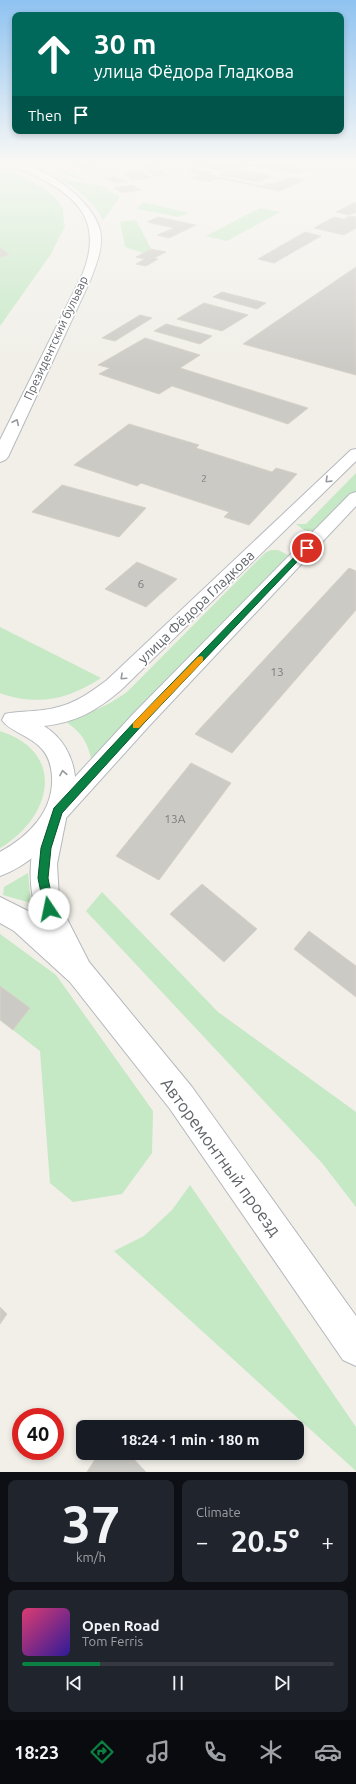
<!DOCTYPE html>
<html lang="en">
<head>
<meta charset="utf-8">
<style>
	:root { --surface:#171b24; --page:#20242c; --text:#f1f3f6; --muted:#9ea1a6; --line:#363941; --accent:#0b8043 }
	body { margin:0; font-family:Ubuntu,sans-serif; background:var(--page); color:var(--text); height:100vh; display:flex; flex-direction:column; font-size:15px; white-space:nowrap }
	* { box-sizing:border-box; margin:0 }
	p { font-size:13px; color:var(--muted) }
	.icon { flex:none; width:22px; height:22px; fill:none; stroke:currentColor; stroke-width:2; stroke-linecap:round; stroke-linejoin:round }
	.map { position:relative; height:1472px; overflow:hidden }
	.panel { display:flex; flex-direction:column; gap:8px; padding:8px; background:#0d0f14; flex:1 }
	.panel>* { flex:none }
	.banner { position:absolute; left:12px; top:12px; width:332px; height:122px; border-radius:8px; box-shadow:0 2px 6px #0003; background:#00695c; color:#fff; overflow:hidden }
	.speed { position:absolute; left:12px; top:1408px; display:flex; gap:8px; font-size:20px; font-weight:700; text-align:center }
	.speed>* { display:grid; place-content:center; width:52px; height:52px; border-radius:50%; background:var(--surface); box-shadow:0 2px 6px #0003; line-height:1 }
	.speed .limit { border:6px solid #d22; background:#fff; color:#111 }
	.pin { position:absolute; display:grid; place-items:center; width:34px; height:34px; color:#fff; margin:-17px; border:2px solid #fff; border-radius:50%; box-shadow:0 1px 4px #0007 }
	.me { position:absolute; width:44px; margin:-22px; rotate:349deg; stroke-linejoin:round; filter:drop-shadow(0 0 3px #0008) }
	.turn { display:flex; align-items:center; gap:14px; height:84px; padding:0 16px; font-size:18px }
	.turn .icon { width:52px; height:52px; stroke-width:2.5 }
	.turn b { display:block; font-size:28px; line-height:34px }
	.then { display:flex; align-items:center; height:38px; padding:0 16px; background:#0003; gap:8px; font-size:15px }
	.big { font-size:30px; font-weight:700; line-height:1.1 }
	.panel .card { flex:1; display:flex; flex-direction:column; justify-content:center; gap:6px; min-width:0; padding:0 14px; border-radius:8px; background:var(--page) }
	.panel .dial { align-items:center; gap:0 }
	.dial b { font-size:52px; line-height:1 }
	.song { display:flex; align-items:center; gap:12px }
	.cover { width:48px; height:48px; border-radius:6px; background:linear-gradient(135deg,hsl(340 70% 55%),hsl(250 70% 35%)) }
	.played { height:4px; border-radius:2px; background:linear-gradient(90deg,var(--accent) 25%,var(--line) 25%) }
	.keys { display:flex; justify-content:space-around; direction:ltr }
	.heat { display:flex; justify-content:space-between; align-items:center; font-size:22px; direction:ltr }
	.panel .tiles { flex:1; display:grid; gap:8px; grid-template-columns:1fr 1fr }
	.card:last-child { grid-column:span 2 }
	.trip { position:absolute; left:76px; top:1420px; width:228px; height:40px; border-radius:8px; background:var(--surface); box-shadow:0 2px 6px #0003; font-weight:700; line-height:40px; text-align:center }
	.menu { display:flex; height:64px; justify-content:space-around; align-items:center; background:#090b0e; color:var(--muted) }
	.menu .icon { width:28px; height:28px }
	.menu .current { color:var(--accent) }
	.menu b { font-size:18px; color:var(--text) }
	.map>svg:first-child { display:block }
	.green { fill:#c5e8c5 }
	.building { fill:#cccac5; stroke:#d6d1c6 }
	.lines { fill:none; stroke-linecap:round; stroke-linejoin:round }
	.tertiary-casing { stroke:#b5b8bc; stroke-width:2 }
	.secondary-casing { stroke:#b6babf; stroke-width:2 }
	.tertiary { fill:#fff; fill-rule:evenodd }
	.secondary { fill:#fff; fill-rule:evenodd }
	.oneway { stroke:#979a9d }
	.route { fill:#0b8043; stroke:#07532c }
	.slow { fill:#f59e0b }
	.labels { text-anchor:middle; stroke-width:3.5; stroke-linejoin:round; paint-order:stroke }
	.far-number-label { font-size:10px; fill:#7a7d7f }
	.far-street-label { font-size:12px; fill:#5f6368; stroke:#fff }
	.number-label { font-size:12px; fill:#7a7d7f }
	.street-label { font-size:14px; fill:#5f6368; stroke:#fff }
	.near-street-label { font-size:17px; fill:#5f6368; stroke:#fff }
</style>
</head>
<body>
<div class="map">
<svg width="356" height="1472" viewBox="0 0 356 1472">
	<rect width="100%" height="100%" fill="#f1efe8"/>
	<g class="green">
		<polygon points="23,162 47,162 48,164 62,168 82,178 96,181 77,179 48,168"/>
		<path d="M0,166C16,172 60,192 63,211C64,216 63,221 65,226L51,254L0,326Z"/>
		<path d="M44,169L71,181L103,186L120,197L103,220C91,195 66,183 44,169Z"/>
		<polygon points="143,202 189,213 179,217 137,209"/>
		<polygon points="260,208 280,212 227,241 206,236"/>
		<polygon points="136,220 151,249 143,253 125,247 120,222"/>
		<polygon points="356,473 356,493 313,532 304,530 296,524 306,524"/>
		<path d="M271,550H278L290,556L93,765C87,741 84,735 64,720C90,713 107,707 128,691L265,553Z"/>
		<path d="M0,627L101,678C69,699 39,706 2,694L0,693Z"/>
		<path d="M0,731C68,753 51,818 0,848Z"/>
		<polygon points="28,873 31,903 3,895 4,887"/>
		<polygon points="102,892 218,1012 356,1112 356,1207 322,1163 86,911"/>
		<polygon points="0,934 56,975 153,1111 152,1153 122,1194 73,1202 50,1183 40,1051 13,1030 30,1008 0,986"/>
		<polygon points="190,1185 356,1427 356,1471 114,1251 144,1236 172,1210"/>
	</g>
	<g class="building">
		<polygon points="63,162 108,162 84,169 67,165"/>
		<polygon points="197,162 256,162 244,167 220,170 190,164"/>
		<polygon points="256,162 271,162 310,169 297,174 249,165"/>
		<polygon points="153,163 167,175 154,176 140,164"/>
		<polygon points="194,168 212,172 206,174 262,186 259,187 193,173 185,170"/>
		<polygon points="232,169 272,176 259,182 219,175"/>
		<polygon points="142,171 151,178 132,180 124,173"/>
		<polygon points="201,175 218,178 209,182 192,178"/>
		<polygon points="112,176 126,181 116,183 103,178"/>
		<polygon points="289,177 304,180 280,191 259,187 268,183 273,184"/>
		<polygon points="132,185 141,190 122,193 114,188"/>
		<polygon points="356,202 356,212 349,215 336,212"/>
		<polygon points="350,216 356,217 356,228 344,235 314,228 334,217 344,219"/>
		<polygon points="158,217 196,225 169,238 157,235 174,228 147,222"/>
		<polygon points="305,232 321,236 274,263 258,259"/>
		<polygon points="0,247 9,255 0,257"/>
		<polygon points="151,249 166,252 154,258 158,259 146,266 136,264 145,259 136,257"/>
		<polygon points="356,267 356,375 243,344"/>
		<polygon points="222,292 266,303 257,309 213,297"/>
		<polygon points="204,303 248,315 222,331 177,319"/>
		<polygon points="140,315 152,318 115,341 102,338"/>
		<polygon points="166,324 212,336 200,344 154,331"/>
		<polygon points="145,338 200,355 180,368 308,408 288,424 172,386 159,394 99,374 110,368 98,365"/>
		<polygon points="129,424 199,445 196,448 272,472 276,468 297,474 249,525 224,517 229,512 141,483 137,486 74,465"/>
		<polygon points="62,485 146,508 119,537 32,512"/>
		<polygon points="137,562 177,579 146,607 105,589"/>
		<polygon points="349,568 356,571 356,610 232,753 195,734"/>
		<polygon points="191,763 231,783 159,880 116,856"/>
		<polygon points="202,884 257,929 224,962 170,914"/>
		<polygon points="309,931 356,966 356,997 294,949"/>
		<polygon points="0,986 30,1008 13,1030 0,1020"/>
		<polygon points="0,1307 7,1314 0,1324"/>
		<polygon points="99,1453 128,1453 146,1472 87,1472"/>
	</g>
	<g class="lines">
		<g class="tertiary-casing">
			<path id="tertiary" d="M54,809L63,812L66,819L57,864L59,899L64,913L89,962L192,1087L356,1316V1366L343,1360L170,1109L70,982L14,931L0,923V897L32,913L40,920C25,887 29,844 45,812Z"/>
		</g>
		<g class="secondary-casing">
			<g id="secondary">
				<path d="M7,162C39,161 92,198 100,230C104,247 96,265 90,281L8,457L5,460L0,462V440L83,273C103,221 78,196 32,174C25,170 13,168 7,162Z"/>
				<path d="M356,449V461L121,690C96,711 77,722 44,726C62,737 73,756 75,777L134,713L350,494L356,492V506L150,725L66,818C53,844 27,866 0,876V852C29,836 54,811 52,776C51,764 48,754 39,746C29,736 8,730 2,720L5,714C17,711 30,712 43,710C69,707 86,696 107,680L351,450Z"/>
			</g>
		</g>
		<use href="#tertiary" class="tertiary"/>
		<use href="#secondary" class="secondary"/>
	</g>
	<defs><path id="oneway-chevron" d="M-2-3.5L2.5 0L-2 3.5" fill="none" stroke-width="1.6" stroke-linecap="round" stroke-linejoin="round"/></defs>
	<g class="oneway">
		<use href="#oneway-chevron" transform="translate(16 422) rotate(-64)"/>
		<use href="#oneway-chevron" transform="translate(328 480) rotate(136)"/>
		<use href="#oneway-chevron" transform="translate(123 677) rotate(137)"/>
		<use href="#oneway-chevron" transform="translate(63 773) rotate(-100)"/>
	</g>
	<linearGradient id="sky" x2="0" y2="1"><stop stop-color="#8fc3f1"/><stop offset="0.44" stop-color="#f9f8f5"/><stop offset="1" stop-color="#f9f8f5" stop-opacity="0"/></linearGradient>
	<rect width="356" height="368" fill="url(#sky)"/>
	<polygon class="route" points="304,547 310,548 145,722 62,813 51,848 48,878 54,909 53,912 49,914 45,912 38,878 41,848 54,808 139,717"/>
	<polygon class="slow" points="201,656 203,657 203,661 139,728 133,728 133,723 198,657"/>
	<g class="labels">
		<g class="far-number-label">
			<text x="204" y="482">2</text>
		</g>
		<g class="far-street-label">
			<text transform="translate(56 338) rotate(-65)" y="4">Президентский бульвар</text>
		</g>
		<g class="number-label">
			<text x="141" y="588">6</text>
			<text x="277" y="676">13</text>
			<text x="175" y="823">13А</text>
		</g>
		<g class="street-label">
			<text transform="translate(196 607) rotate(-44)" y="5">улица Фёдора Гладкова</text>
		</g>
		<g class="near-street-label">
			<text transform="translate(221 1157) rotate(54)" y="6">Авторемонтный проезд</text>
		</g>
	</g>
</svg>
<div class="speed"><div class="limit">40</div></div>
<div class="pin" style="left:307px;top:548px;background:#d93025"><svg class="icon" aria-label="arrive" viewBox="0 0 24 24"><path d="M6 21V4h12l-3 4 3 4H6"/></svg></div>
<svg class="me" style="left:49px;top:909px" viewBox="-20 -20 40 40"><circle r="19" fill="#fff"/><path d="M0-13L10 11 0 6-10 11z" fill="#0b8043"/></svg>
<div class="trip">18:24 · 1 min · 180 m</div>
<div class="banner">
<div class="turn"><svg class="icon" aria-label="ahead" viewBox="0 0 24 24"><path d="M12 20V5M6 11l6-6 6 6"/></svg><div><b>30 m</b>улица Фёдора Гладкова</div></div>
<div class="then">Then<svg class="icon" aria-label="arrive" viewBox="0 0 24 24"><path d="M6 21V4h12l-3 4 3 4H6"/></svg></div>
</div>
</div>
<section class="panel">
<div class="tiles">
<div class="card dial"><b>37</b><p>km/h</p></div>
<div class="card"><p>Climate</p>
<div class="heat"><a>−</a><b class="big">20.5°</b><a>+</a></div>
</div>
<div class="card">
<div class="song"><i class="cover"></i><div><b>Open Road</b><p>Tom Ferris</p></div></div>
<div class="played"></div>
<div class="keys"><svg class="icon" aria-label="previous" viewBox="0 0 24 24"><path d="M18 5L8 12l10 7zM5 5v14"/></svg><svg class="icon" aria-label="pause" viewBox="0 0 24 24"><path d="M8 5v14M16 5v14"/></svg><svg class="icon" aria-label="next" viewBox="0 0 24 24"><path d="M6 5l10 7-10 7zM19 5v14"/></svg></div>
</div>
</div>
</section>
<nav class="menu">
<b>18:23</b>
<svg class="icon current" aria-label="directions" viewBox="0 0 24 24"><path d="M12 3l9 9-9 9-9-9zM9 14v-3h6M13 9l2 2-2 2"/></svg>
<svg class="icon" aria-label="music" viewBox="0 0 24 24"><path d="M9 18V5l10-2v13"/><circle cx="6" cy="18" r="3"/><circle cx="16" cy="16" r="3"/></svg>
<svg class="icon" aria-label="phone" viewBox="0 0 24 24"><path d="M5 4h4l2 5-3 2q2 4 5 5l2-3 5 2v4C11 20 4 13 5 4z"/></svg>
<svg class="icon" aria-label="climate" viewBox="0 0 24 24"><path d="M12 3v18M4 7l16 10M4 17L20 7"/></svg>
<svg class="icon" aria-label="car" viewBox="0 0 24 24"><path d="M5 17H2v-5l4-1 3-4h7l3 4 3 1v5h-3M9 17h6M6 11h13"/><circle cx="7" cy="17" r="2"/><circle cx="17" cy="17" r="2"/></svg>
</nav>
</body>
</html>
